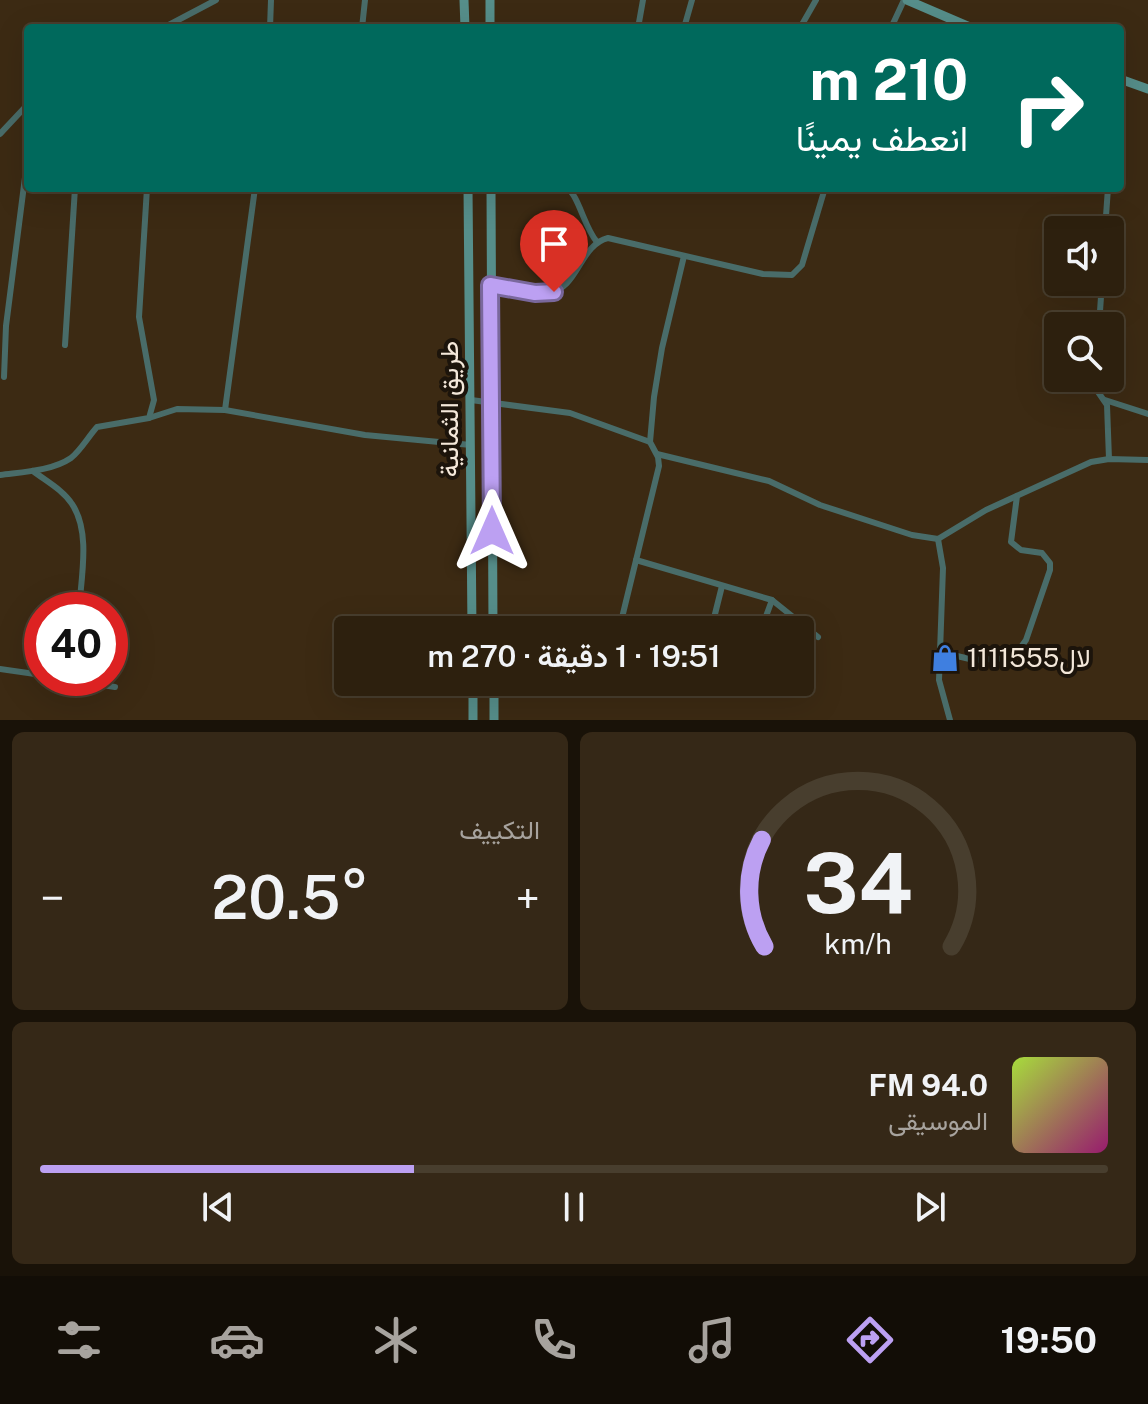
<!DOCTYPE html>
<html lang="ar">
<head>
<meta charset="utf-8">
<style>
	:root { --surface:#2d200e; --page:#352817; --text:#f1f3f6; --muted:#a7a39e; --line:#483e2e; --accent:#bca0f2 }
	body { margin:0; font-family:"Public Sans",Vazirmatn,sans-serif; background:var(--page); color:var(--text); direction:rtl; height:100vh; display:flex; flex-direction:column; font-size:30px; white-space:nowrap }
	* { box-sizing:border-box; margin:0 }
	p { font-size:26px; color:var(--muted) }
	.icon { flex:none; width:44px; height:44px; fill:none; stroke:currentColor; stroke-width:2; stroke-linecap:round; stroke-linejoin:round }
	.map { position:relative; height:720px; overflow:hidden; direction:ltr }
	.drawer { display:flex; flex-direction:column; gap:12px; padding:12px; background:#191208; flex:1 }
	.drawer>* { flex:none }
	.banner { position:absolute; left:24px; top:24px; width:1100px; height:168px; border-radius:8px; box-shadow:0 8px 32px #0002,0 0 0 2px var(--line); direction:rtl; background:#00695c; color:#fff; overflow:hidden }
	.fabs { position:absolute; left:1044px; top:216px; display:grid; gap:16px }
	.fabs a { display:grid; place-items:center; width:80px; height:80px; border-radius:8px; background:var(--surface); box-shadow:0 8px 32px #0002,0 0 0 2px var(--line); font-size:40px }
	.speed { position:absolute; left:24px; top:592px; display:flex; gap:16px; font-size:40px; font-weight:700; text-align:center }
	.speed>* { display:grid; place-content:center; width:104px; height:104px; border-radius:50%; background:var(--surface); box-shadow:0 8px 32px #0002,0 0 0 2px var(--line); line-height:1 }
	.speed .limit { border:12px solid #d22; background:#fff; color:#111 }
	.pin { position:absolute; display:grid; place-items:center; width:68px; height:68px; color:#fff; margin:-82px -34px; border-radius:50% 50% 50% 0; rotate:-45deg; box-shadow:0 0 8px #0007 }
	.pin .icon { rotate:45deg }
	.me { position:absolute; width:88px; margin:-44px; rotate:0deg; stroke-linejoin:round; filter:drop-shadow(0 0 6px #0008) }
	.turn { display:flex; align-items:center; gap:28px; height:168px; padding:0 24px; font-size:36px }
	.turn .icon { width:104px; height:104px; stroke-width:2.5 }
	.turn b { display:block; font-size:56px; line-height:68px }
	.big { font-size:60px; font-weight:600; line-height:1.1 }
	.drawer .card { flex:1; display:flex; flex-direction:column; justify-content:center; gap:12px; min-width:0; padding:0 28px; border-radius:12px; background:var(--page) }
	.drawer .dial { align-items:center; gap:0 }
	.dial svg { height:208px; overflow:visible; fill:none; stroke:var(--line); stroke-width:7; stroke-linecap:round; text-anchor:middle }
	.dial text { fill:var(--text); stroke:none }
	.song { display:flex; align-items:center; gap:24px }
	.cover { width:96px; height:96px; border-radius:12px; background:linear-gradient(135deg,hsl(80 70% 55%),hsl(320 70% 35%)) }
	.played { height:8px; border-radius:4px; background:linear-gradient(90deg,var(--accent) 35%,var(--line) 35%) }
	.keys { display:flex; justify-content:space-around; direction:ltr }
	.heat { display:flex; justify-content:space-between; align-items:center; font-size:44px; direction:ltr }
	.drawer .tiles { flex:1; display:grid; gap:12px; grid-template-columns:1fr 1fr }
	.card:last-child { grid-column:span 2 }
	.trip { position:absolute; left:334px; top:616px; width:480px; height:80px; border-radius:8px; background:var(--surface); box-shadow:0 8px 32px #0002,0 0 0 2px var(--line); font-weight:600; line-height:80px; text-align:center; direction:rtl }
	.tab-bar { display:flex; height:128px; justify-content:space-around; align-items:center; background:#120d06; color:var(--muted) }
	.tab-bar .icon { width:56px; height:56px }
	.tab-bar .selected { color:var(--accent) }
	.tab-bar b { font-size:36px; color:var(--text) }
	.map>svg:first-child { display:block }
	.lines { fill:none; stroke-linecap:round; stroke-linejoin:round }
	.street { stroke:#496c69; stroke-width:6 }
	.secondary { stroke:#568e8a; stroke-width:9 }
	.route-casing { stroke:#7a689d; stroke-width:20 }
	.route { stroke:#bca0f2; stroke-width:14 }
	.labels { text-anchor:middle; stroke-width:8; stroke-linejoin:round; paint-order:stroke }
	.street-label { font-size:26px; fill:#f4e8da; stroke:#1c140b }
	.poi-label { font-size:26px; fill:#f4e8da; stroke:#1c140b; text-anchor:start }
</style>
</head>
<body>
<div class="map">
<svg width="1148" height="720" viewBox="0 0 1148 720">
	<rect width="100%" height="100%" fill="#3c2a13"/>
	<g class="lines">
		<g class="street">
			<polyline points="163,28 216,0"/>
			<polyline points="270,28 271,0"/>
			<polyline points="362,28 365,0"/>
			<polyline points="638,28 643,0"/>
			<polyline points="684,28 692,0"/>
			<polyline points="800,28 816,0"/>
			<polyline points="891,28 904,0"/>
			<polyline points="0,134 28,104"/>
			<path d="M567,188C579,196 584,227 597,242"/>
			<polyline points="1105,230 1108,188"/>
			<path d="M490,285C508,288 530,296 548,293C579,289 579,245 608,238L763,274L792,275L802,265L825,188"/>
			<polyline points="1099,326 1102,282"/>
			<polyline points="65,345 75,188"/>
			<polyline points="4,377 6,326 28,154"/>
			<polyline points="1095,378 1096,389 1107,405 1109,459"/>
			<polyline points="471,400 570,413 650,442"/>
			<polyline points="1105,400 1148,414"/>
			<polyline points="225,410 255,188"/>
			<polyline points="149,418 177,409 225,410 365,435 471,445"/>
			<polyline points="657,454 769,481 820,505 912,535 938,539 986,510 1091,462 1109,459 1148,460"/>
			<path d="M33,471C46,481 63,490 72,504C91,532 81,578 79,610"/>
			<path d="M0,475C22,472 52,471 71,458C81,450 88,437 97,427L149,418L154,400L139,317L147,188"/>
			<polyline points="938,539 943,568 939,680 950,720"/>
			<polyline points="636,560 772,600 818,637"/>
			<polyline points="619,630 659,466 658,457 650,442 654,397 662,348 684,256"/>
			<polyline points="711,630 722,586"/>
			<polyline points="761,630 772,600"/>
			<polyline points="940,652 974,660 1013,658 1026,640 1050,570 1050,563 1042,553 1021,550 1011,542 1017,496"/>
			<polyline points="0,669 42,675"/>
			<polyline points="59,678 115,687"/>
			<polyline points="640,682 658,685"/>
		</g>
		<g class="secondary">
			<polyline points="464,0 465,28"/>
			<polyline points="490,0 490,28"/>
			<polyline points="907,0 972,28"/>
			<polyline points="1120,79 1148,89"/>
			<polyline points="468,188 472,630"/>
			<polyline points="491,188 493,630"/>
			<polyline points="473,682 473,720"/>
			<polyline points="494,682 494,720"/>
		</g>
	</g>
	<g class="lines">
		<g class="route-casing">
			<polyline id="route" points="492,531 490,285 535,293 554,292"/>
		</g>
		<use href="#route" class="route"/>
	</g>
	<defs>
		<g id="shop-bare" transform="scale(2.16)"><path d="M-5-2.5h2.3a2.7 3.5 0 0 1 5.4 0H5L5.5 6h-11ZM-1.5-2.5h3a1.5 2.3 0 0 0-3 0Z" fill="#3f7fe0" stroke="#1c140b" stroke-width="2.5" paint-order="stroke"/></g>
	</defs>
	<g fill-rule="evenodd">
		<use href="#shop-bare" x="945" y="658"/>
	</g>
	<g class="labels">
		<g class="street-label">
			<text transform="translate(449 409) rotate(-90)" y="9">طريق الثمانية</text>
		</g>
		<g class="poi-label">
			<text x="967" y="667">1111555لال</text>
		</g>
	</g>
</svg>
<div class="fabs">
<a><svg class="icon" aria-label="sound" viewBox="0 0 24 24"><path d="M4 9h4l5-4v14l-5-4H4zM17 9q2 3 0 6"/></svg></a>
<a><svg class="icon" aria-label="search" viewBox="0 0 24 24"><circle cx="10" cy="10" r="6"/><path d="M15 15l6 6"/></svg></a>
</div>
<div class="speed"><div class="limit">40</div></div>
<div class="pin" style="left:554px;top:292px;background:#d93025"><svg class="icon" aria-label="arrive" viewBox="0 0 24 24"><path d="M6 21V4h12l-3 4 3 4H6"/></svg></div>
<svg class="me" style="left:492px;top:531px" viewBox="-20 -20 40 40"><path d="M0-17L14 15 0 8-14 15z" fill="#bca0f2" stroke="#fff" stroke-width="4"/></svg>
<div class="trip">19:51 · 1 دقيقة · 270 m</div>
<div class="banner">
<div class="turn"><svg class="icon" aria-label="right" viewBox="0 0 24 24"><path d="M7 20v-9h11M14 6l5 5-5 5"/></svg><div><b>210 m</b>انعطف يمينًا</div></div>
</div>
</div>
<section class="drawer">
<div class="tiles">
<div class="card dial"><svg viewBox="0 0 100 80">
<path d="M14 69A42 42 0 1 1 86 69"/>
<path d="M14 69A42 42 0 0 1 13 28" stroke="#bca0f2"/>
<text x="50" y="56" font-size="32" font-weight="700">34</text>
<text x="50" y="72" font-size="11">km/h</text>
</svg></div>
<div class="card"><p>التكييف</p>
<div class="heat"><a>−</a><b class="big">20.5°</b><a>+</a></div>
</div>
<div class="card">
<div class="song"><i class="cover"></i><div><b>94.0 FM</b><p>الموسيقى</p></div></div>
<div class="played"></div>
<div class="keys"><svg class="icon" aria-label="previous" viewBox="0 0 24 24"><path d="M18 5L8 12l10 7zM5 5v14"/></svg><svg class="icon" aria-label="pause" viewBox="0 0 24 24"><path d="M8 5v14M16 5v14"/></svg><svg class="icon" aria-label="next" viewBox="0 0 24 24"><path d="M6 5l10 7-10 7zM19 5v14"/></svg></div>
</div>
</div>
</section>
<nav class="tab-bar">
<b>19:50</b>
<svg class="icon selected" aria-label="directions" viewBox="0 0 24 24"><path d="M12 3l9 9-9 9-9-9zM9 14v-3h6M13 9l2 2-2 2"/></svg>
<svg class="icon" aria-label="music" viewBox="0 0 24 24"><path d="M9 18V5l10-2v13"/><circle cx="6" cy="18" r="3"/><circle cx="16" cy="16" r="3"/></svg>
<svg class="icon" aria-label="phone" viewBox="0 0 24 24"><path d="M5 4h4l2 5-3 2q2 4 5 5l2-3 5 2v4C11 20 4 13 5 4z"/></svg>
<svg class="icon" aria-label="climate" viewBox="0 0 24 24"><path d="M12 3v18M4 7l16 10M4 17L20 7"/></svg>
<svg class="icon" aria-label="car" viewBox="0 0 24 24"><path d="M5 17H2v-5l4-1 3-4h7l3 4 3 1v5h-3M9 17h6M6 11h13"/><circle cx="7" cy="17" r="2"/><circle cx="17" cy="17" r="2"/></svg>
<svg class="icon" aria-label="filters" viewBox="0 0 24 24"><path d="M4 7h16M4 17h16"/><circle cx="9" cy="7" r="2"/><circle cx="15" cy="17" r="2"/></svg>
</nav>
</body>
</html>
